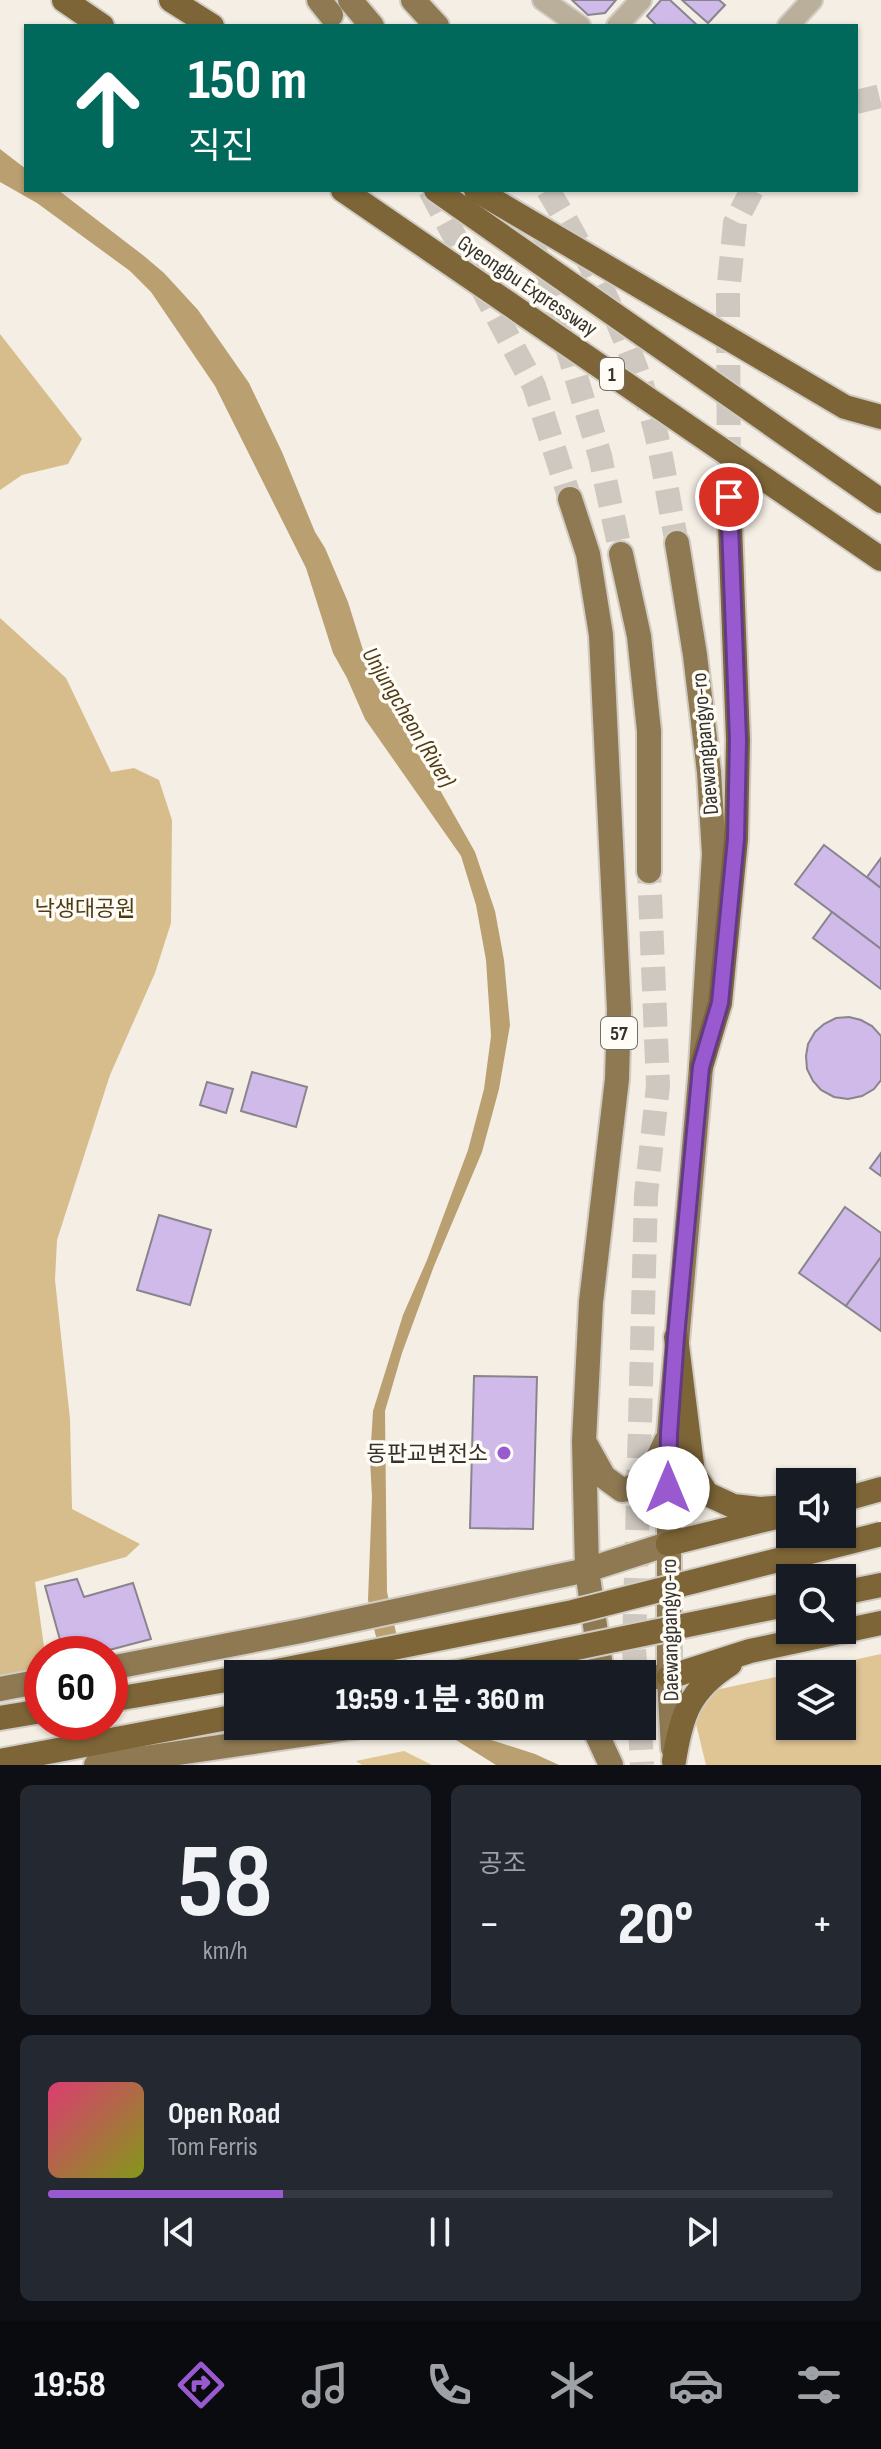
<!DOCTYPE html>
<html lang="ko">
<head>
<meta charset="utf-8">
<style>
	:root { --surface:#171b24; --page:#242831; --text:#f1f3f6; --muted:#9ea1a6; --line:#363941; --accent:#995ad0 }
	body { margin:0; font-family:"Sofia Sans Condensed","Noto Sans KR",sans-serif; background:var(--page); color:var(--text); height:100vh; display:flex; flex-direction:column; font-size:30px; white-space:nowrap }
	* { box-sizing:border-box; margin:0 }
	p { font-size:26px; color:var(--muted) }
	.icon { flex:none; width:44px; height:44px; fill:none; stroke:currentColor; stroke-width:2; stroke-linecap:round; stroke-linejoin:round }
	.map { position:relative; height:1765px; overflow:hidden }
	.sheet { display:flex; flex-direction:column; gap:20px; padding:20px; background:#0d0f14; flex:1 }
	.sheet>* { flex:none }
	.guide { position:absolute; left:24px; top:24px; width:834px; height:168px; border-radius:0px; box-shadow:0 2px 6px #0004; background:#00695c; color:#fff; overflow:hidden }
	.fabs { position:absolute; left:776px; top:1468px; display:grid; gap:16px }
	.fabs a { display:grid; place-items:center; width:80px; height:80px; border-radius:0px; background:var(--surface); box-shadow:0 2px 6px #0004; font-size:40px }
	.speed { position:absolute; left:24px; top:1636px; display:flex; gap:16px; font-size:40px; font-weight:700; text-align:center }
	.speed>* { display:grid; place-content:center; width:104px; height:104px; border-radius:50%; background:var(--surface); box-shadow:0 2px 6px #0004; line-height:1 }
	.speed .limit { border:12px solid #d22; background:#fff; color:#111 }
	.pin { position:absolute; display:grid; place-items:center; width:68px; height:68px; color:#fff; margin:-34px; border:4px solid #fff; border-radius:50%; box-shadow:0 2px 8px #0007 }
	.me { position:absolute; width:88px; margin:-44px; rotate:0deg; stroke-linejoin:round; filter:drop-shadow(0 0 6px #0008) }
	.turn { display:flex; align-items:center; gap:28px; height:168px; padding:0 32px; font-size:36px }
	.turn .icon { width:104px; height:104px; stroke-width:2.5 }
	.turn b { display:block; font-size:56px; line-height:68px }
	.big { font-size:60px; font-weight:800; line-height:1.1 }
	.sheet .tile { flex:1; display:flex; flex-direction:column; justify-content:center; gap:12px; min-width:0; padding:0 28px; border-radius:12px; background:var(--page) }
	.sheet .dial { align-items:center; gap:0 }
	.dial b { font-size:104px; line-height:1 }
	.song { display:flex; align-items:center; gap:24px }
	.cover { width:96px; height:96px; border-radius:12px; background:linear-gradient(135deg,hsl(340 70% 55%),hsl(70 70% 35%)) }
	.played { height:8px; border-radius:4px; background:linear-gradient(90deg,var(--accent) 30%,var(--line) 30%) }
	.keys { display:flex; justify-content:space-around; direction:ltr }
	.heat { display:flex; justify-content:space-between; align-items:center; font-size:44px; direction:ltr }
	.sheet .tiles { flex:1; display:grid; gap:20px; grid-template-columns:1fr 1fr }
	.tile:last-child { grid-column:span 2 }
	.trip { position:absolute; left:224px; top:1660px; width:432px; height:80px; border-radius:0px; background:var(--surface); box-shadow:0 2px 6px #0004; font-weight:800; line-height:80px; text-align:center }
	.tabs { display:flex; height:128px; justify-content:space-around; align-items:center; background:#090b0e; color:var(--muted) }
	.tabs .icon { width:56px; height:56px }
	.tabs .active { color:var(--accent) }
	.tabs b { font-size:36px; color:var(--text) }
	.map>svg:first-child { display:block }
	.green { fill:#dfc494; fill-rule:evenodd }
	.forest { fill:#d7bd8c }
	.water { fill:#baa071 }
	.building { fill:#d0baea; stroke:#89858e; stroke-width:2 }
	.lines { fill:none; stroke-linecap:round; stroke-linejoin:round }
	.primary-tunnel { stroke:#cec8c0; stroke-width:24; stroke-dasharray:24 12; stroke-linecap:butt }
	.highway-tunnel { stroke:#cec8c0; stroke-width:24; stroke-dasharray:24 12; stroke-linecap:butt }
	.street-casing { stroke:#d1ccc3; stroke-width:24 }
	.primary-casing { stroke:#d1ccc3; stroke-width:28 }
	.highway-casing { stroke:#d1ccc3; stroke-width:28 }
	.street { stroke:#baaf9a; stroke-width:20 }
	.primary { stroke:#8e7952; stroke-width:24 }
	.highway { stroke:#7d6537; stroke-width:24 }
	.highway-bridge-casing { stroke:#d1ccc3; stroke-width:28; stroke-linecap:butt }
	.highway-bridge { stroke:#7d6537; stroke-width:24 }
	.route-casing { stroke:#633a87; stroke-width:20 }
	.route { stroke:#995ad0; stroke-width:14 }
	.poi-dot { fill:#995ad0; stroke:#fffcf6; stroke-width:3 }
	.labels { text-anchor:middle; stroke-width:7; stroke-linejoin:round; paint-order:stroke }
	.shield { fill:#fffcf6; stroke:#716f6a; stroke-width:2 }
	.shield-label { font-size:20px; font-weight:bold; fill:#34322e }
	.street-label { font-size:22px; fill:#34322e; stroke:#fffcf6 }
	.park-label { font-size:22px; fill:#4e3b15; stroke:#fffcf6 }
	.poi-label { font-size:22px; fill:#34322e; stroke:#fffcf6; text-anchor:end }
	.water-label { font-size:24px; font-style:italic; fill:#513e18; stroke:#fffcf6 }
</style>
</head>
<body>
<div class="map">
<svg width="881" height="1765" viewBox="0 0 881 1765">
	<rect width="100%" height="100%" fill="#f4eee4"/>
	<g class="green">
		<path d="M881,1654V1765H706L695,1720L711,1691ZM790,1674H842V1726H790Z"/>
		<polygon points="404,1751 432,1765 362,1765 356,1761"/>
	</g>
	<g class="forest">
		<polygon points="0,334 82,439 68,464 22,475 0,490"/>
		<polygon points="0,618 66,678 111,772 134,768 159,780 172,820 171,923 155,973 110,1075 57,1240 55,1280 70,1419 72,1509 140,1544 126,1557 35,1582 45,1654 42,1654 42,1672 0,1680"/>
	</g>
	<g class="water">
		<polygon points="0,149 26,169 26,190 58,190 144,256 164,273 198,310 249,383 282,452 315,532 325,548 348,602 363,650 376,674 424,737 440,790 475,852 495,911 504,960 510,1025 499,1089 482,1152 434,1266 402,1353 385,1411 387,1592 399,1646 414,1674 389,1674 386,1670 375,1633 368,1600 372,1497 370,1459 373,1411 403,1315 427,1260 468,1150 484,1089 491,1036 486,960 476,905 461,856 365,719 347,678 333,653 306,568 215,386 151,292 130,271 37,203 0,182"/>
		<polygon points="440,1726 468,1726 482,1737 535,1754 559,1765 496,1765 456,1740"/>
	</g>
	<g class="building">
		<polygon points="572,0 616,0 605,13 588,15"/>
		<polygon points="661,0 670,0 698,26 657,26 647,16"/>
		<polygon points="682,0 719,0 725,5 708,23"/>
		<polygon points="824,845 881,888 881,949 795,884"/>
		<polygon points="881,858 881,888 867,877"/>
		<polygon points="832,912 881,949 881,989 813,938"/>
		<polygon points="849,1017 861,1020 872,1026 881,1036 881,1080 874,1089 862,1096 848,1099 834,1097 821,1090 813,1081 807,1069 806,1056 808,1044 815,1032 824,1024 836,1018"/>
		<polygon points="252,1072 307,1087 296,1127 241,1111"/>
		<polygon points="207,1082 233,1089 226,1113 200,1105"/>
		<polygon points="881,1153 881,1176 870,1168"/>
		<polygon points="845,1207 881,1233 881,1257 846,1306 799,1273"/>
		<polygon points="159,1215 211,1230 190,1305 137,1290"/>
		<polygon points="881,1257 881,1331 846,1306"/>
		<polygon points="474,1376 537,1377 533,1529 470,1528"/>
		<polygon points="77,1579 84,1597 133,1583 151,1639 94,1654 64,1654 45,1586"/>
	</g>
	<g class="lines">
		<g class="primary-tunnel">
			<polyline points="430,190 534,386 570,499"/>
			<path d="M548,190C593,265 633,344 655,429C664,466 669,505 677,543"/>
			<polyline points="512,211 529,234 557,314 600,456 621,554"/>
			<polyline points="636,1674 634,1650 646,1195 658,1086 649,871"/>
			<polyline points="640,1726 642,1765"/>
		</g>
		<g class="highway-tunnel">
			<polyline points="856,102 881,96"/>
			<polyline points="729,497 728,293 735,223 752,190"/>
		</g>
		<g class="street-casing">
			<g id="street">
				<polyline points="543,0 580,26"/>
				<polyline points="617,26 641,0"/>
				<polyline points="788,26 812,0"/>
			</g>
		</g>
		<g class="primary-casing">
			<g id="primary">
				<polyline points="319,0 331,15"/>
				<polyline points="350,0 372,26"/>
				<polyline points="413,0 437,26"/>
				<polyline points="570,499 588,554 601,635 619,1010 617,1079 591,1302 584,1441 587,1570 602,1674"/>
				<polyline points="621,554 639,636 649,731 649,871"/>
				<path d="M585,1443L604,1477L622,1490C647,1485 656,1462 666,1441"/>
				<polyline points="110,1668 301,1631 587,1570 668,1544"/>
				<polyline points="642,1677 669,1677"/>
				<polyline points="0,1689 42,1681"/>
				<polyline points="593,1726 611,1765"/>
				<polyline points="673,1748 669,1677 669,1433 701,1067 714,854 709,772 695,655 677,543"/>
				<polyline points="96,1765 362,1726"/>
			</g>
		</g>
		<g class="highway-casing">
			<g id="highway">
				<polyline points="64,0 102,26"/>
				<polyline points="171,0 212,26"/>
				<polyline points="343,190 881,559"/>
				<polyline points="436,190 881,501"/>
				<polyline points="476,190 845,407 881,417"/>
				<polyline points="701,1067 720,1003 736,839 738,740 729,497"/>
				<polyline points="676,1337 693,1473 707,1494 733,1506 760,1509 790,1507"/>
				<polyline points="842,1500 881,1489"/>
				<polyline points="668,1544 776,1517"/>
				<polyline points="842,1593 881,1585"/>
				<polyline points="259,1674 282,1670"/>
				<polyline points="669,1677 750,1651 881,1623"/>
				<polyline points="110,1700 238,1678"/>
				<polyline points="0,1718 42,1711"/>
				<polyline points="0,1761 238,1716"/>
				<path d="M674,1761C681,1716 689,1690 730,1664"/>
			</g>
		</g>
		<use href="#street" class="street"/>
		<use href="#primary" class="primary"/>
		<use href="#highway" class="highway"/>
		<g class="highway-bridge-casing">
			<g id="highway-bridge">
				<polyline points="282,1670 573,1612 881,1534"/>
				<polyline points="449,1674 790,1604"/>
			</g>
		</g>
		<use href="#highway-bridge" class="highway-bridge"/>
	</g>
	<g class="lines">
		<g class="route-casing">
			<polyline id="route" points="668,1488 669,1433 676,1337 701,1067 720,1003 736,839 738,740 729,497"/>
		</g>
		<use href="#route" class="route"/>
	</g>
	<circle class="poi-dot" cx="504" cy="1453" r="8"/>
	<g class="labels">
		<g class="shield">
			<rect x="600" y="358" width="24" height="32" rx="6"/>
			<rect x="601" y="1017" width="36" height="32" rx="6"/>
		</g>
		<g class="shield-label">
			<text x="612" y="381">1</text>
			<text x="619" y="1040">57</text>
		</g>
		<g class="street-label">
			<text transform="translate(528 285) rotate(34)" y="8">Gyeongbu Expressway</text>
			<text transform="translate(704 744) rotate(-95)" y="8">Daewangpangyo-ro</text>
			<text transform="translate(669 1630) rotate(-91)" y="8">Daewangpangyo-ro</text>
		</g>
		<g class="park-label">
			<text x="85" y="916">낙생대공원</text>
		</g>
		<g class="poi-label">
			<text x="488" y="1461">동판교변전소</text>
		</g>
		<g class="water-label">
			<text transform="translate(409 717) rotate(59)" y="8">Unjungcheon (River)</text>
		</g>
	</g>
</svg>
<div class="fabs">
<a><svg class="icon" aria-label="sound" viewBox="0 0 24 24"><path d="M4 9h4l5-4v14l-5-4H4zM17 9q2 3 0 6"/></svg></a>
<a><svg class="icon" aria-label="search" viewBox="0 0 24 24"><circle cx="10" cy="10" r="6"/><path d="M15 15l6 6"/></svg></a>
<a><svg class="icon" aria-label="layers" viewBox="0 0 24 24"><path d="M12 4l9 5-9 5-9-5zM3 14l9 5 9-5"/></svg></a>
</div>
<div class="speed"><div class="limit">60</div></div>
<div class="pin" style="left:729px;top:497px;background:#d93025"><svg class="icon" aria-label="arrive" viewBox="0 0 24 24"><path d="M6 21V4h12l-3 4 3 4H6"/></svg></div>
<svg class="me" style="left:668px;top:1488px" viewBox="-20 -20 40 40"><circle r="19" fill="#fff"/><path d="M0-13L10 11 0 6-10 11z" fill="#995ad0"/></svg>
<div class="trip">19:59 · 1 분 · 360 m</div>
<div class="guide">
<div class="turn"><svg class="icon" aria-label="ahead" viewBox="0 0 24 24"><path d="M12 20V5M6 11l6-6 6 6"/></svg><div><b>150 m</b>직진</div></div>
</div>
</div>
<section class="sheet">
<div class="tiles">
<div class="tile dial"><b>58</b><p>km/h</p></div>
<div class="tile"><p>공조</p>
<div class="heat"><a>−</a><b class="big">20°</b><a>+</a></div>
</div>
<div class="tile">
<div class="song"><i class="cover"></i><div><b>Open Road</b><p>Tom Ferris</p></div></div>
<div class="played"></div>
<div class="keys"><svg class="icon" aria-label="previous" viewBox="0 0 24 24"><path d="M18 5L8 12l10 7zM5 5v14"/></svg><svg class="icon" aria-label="pause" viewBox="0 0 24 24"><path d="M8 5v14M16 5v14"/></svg><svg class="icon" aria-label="next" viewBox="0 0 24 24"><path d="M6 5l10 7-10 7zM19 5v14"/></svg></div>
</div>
</div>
</section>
<nav class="tabs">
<b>19:58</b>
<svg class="icon active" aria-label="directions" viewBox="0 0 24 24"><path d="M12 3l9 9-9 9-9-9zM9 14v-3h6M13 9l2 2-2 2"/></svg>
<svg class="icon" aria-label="music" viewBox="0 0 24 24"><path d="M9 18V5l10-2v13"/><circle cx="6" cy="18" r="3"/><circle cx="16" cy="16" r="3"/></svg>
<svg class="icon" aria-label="phone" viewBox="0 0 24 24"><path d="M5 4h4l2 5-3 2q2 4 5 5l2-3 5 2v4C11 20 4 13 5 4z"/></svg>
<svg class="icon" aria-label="climate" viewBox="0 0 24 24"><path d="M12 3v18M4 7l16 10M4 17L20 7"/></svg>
<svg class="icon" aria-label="car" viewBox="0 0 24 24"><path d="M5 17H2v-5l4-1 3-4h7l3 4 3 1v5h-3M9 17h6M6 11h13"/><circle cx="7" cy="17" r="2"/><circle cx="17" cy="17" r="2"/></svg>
<svg class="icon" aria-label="filters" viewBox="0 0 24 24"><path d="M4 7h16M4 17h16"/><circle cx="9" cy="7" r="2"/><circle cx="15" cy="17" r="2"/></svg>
</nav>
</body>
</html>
